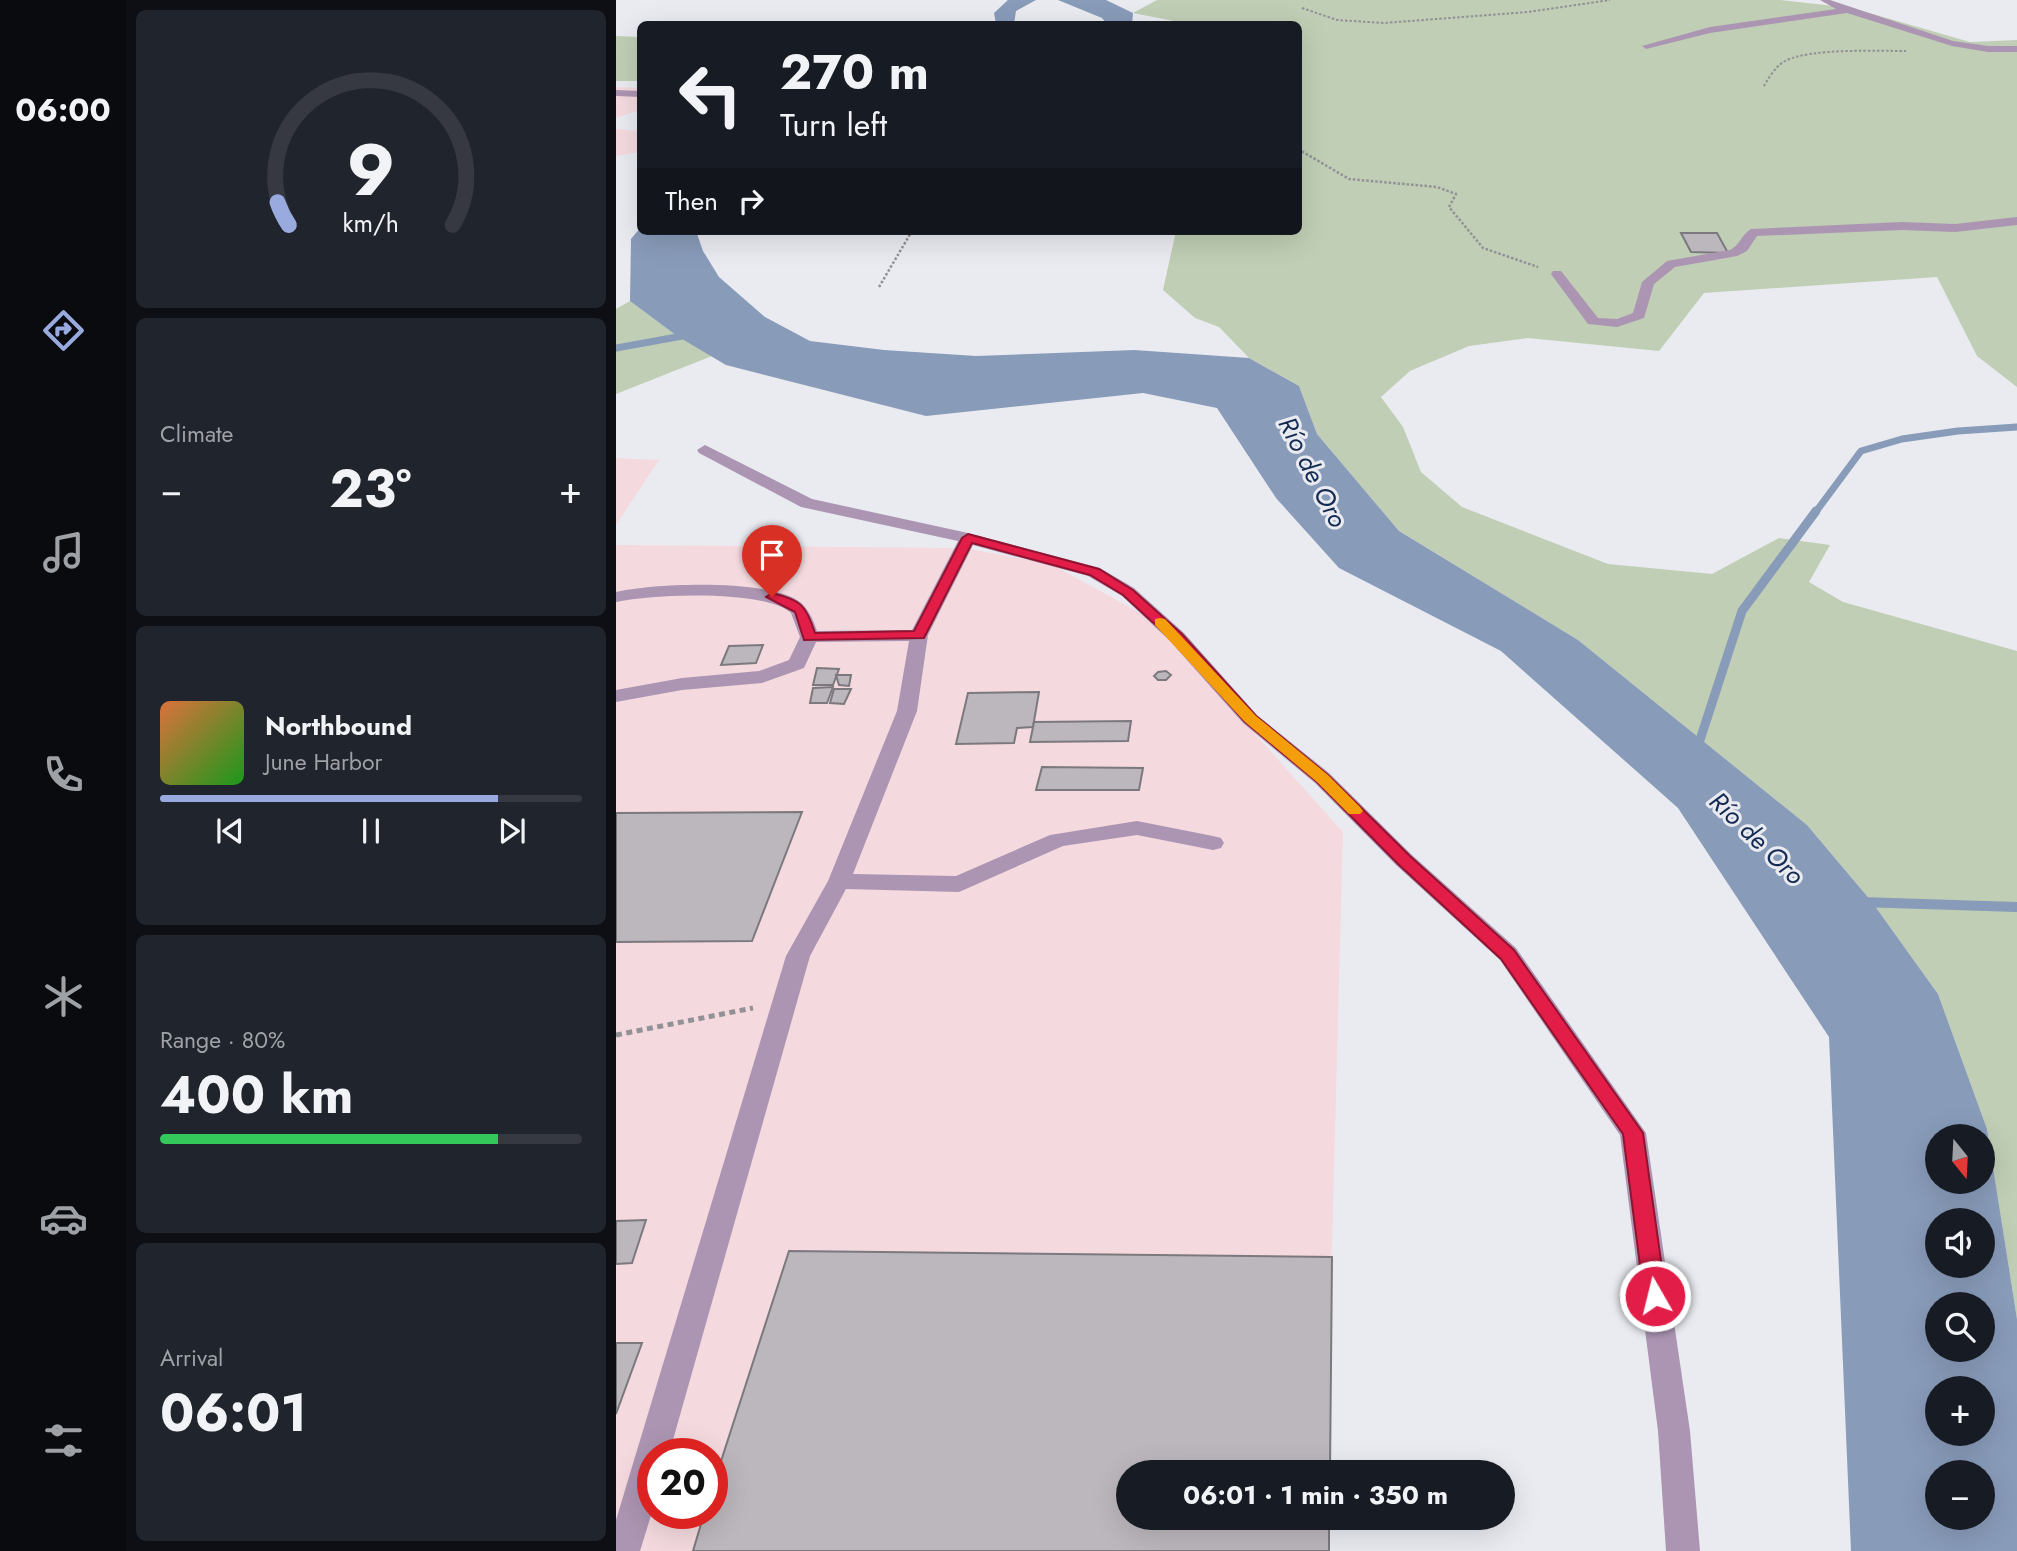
<!DOCTYPE html>
<html lang="en">
<head>
<meta charset="utf-8">
<style>
	:root { --surface:#171b24; --page:#20242c; --text:#f1f3f6; --muted:#9ea1a6; --line:#363941; --accent:#99aade }
	body { margin:0; font-family:Jost,sans-serif; background:var(--page); color:var(--text); height:100vh; display:flex; flex-direction:column; font-size:26px; white-space:nowrap }
	* { box-sizing:border-box; margin:0 }
	p { font-size:23px; color:var(--muted) }
	.icon { flex:none; width:38px; height:38px; fill:none; stroke:currentColor; stroke-width:2; stroke-linecap:round; stroke-linejoin:round }
	.map { position:relative; flex:1; overflow:hidden }
	.drawer { display:flex; flex-direction:column; gap:10px; padding:10px; background:#0d0f14; width:490px }
	.drawer>* { flex:none }
	.hud { position:absolute; left:21px; top:21px; width:665px; height:214px; border-radius:10px; box-shadow:0 7px 28px #0002; background:#171b24; color:var(--text); overflow:hidden }
	.needle { width:46px; rotate:162deg }
	.tools { position:absolute; left:1309px; top:1124px; display:grid; gap:14px }
	.tools a { display:grid; place-items:center; width:70px; height:70px; border-radius:50%; background:var(--surface); box-shadow:0 7px 28px #0002; font-size:35px }
	.speed { position:absolute; left:21px; top:1438px; display:flex; gap:14px; font-size:35px; font-weight:700; text-align:center }
	.speed>* { display:grid; place-content:center; width:91px; height:91px; border-radius:50%; background:var(--surface); box-shadow:0 7px 28px #0002; line-height:1 }
	.speed .limit { border:10px solid #d22; background:#fff; color:#111 }
	.pin { position:absolute; display:grid; place-items:center; width:60px; height:60px; color:#fff; margin:-72px -30px; border-radius:50% 50% 50% 0; rotate:-45deg; box-shadow:0 0 7px #0007 }
	.pin .icon { rotate:45deg }
	.me { position:absolute; width:77px; margin:-38px; rotate:352deg; stroke-linejoin:round; filter:drop-shadow(0 0 5px #0008) }
	.turn { display:flex; align-items:center; gap:24px; height:147px; padding:0 28px; font-size:32px }
	.turn .icon { width:91px; height:91px; stroke-width:2.5 }
	.turn b { display:block; font-size:49px; line-height:60px }
	.then { display:flex; align-items:center; height:66px; padding:0 28px; background:#0003; gap:14px; font-size:26px }
	.big { font-size:52px; font-weight:700; line-height:1.1 }
	.drawer .widget { flex:1; display:flex; flex-direction:column; justify-content:center; gap:10px; min-width:0; padding:0 24px; border-radius:10px; background:var(--page) }
	.drawer .dial { align-items:center; gap:0 }
	.dial svg { height:182px; overflow:visible; fill:none; stroke:var(--line); stroke-width:7; stroke-linecap:round; text-anchor:middle }
	.dial text { fill:var(--text); stroke:none }
	.song { display:flex; align-items:center; gap:21px }
	.cover { width:84px; height:84px; border-radius:10px; background:linear-gradient(135deg,hsl(20 70% 55%),hsl(120 70% 35%)) }
	.played { height:7px; border-radius:4px; background:linear-gradient(90deg,var(--accent) 80%,var(--line) 80%) }
	.keys { display:flex; justify-content:space-around; direction:ltr }
	.heat { display:flex; justify-content:space-between; align-items:center; font-size:38px; direction:ltr }
	.charge { height:10px; border-radius:5px; background:linear-gradient(90deg,#34c759 80%,var(--line) 0) }
	.trip { position:absolute; left:500px; top:1460px; width:399px; height:70px; border-radius:35px; background:var(--surface); box-shadow:0 7px 28px #0002; font-weight:700; line-height:70px; text-align:center }
	main { display:flex; flex:1; min-height:0 }
	.dock { display:flex; flex-direction:column; width:126px; justify-content:space-around; align-items:center; background:#090b0e; color:var(--muted) }
	.dock .icon { width:49px; height:49px }
	.dock .selected { color:var(--accent) }
	.dock b { font-size:32px; color:var(--text) }
	.map>svg:first-child { display:block }
	.industrial { fill:#f4dadf; fill-rule:evenodd }
	.green { fill:#bfceb4 }
	.water { fill:#889bb9; fill-rule:evenodd }
	.lines { fill:none; stroke-linecap:round; stroke-linejoin:round }
	.stream-far2 { stroke:#889bb9; stroke-width:7 }
	.stream-far1 { stroke:#889bb9; stroke-width:9 }
	.stream { stroke:#889bb9; stroke-width:10 }
	.building { fill:#bbb7bc; stroke:#7c797e; stroke-width:2 }
	.path-far2 { stroke:#919196; stroke-width:2; stroke-dasharray:2.5 2; stroke-linecap:butt }
	.path-far1 { stroke:#919196; stroke-width:2.5; stroke-dasharray:2.5 2; stroke-linecap:butt }
	.path { stroke:#919196; stroke-width:5; stroke-dasharray:6 4.5; stroke-linecap:butt }
	.minor { fill:#ac95b2; fill-rule:evenodd }
	.route { fill:#e11d48; stroke:#92132f; stroke-width:2 }
	.slow { fill:#f59e0b }
	.labels { text-anchor:middle; stroke-width:6; stroke-linejoin:round; paint-order:stroke }
	.water-label { font-size:26px; font-style:italic; fill:#142c54; stroke:#eaebf1 }
</style>
</head>
<body>
<main>
<nav class="dock">
<b>06:00</b>
<svg class="icon selected" aria-label="directions" viewBox="0 0 24 24"><path d="M12 3l9 9-9 9-9-9zM9 14v-3h6M13 9l2 2-2 2"/></svg>
<svg class="icon" aria-label="music" viewBox="0 0 24 24"><path d="M9 18V5l10-2v13"/><circle cx="6" cy="18" r="3"/><circle cx="16" cy="16" r="3"/></svg>
<svg class="icon" aria-label="phone" viewBox="0 0 24 24"><path d="M5 4h4l2 5-3 2q2 4 5 5l2-3 5 2v4C11 20 4 13 5 4z"/></svg>
<svg class="icon" aria-label="climate" viewBox="0 0 24 24"><path d="M12 3v18M4 7l16 10M4 17L20 7"/></svg>
<svg class="icon" aria-label="car" viewBox="0 0 24 24"><path d="M5 17H2v-5l4-1 3-4h7l3 4 3 1v5h-3M9 17h6M6 11h13"/><circle cx="7" cy="17" r="2"/><circle cx="17" cy="17" r="2"/></svg>
<svg class="icon" aria-label="filters" viewBox="0 0 24 24"><path d="M4 7h16M4 17h16"/><circle cx="9" cy="7" r="2"/><circle cx="15" cy="17" r="2"/></svg>
</nav>
<section class="drawer">
<div class="widget dial"><svg viewBox="0 0 100 80">
<path d="M14 69A42 42 0 1 1 86 69"/>
<path d="M14 69A42 42 0 0 1 9 59" stroke="#99aade"/>
<text x="50" y="56" font-size="32" font-weight="700">9</text>
<text x="50" y="72" font-size="11">km/h</text>
</svg></div>
<div class="widget"><p>Climate</p>
<div class="heat"><a>−</a><b class="big">23°</b><a>+</a></div>
</div>
<div class="widget">
<div class="song"><i class="cover"></i><div><b>Northbound</b><p>June Harbor</p></div></div>
<div class="played"></div>
<div class="keys"><svg class="icon" aria-label="previous" viewBox="0 0 24 24"><path d="M18 5L8 12l10 7zM5 5v14"/></svg><svg class="icon" aria-label="pause" viewBox="0 0 24 24"><path d="M8 5v14M16 5v14"/></svg><svg class="icon" aria-label="next" viewBox="0 0 24 24"><path d="M6 5l10 7-10 7zM19 5v14"/></svg></div>
</div>
<div class="widget"><p>Range · 80%</p><b class="big">400 km</b><div class="charge"></div></div>
<div class="widget"><p>Arrival</p><b class="big">06:01</b></div>
</section>
<div class="map">
<svg width="1401" height="1551" viewBox="0 0 1401 1551">
	<rect width="100%" height="100%" fill="#eaebf1"/>
	<g class="industrial">
		<polygon points="0,87 24,88 24,110 0,118"/>
		<polygon points="0,129 24,131 24,152 0,156"/>
		<polygon points="0,458 43,460 0,525"/>
		<path d="M0,545L348,548L435,564L537,620L727,832L710,1472H513V1517L708,1551H0ZM37,1454H96V1514H37Z"/>
	</g>
	<g class="green">
		<polygon points="541,0 1164,0 1236,8 1354,42 1401,40 1401,387 1361,356 1321,277 1088,293 1043,351 912,338 853,346 794,371 765,397 787,427 805,472 846,507 992,564 1096,574 1163,538 1214,545 1193,582 1227,602 1401,651 1401,1319 1371,1129 1322,994 1256,902 1191,825 962,640 783,531 701,434 683,386 633,358 603,327 579,318 547,290 560,231 682,231 682,24 573,24 517,13"/>
		<polygon points="0,36 24,37 24,81 0,81"/>
		<polygon points="14,301 61,336 96,356 0,394 0,309"/>
	</g>
	<g class="water">
		<polygon points="392,0 420,0 400,11 398,24 380,24 378,13"/>
		<polygon points="442,0 490,0 517,13 516,24 491,24 486,18"/>
		<path d="M24,228V231H80L87,251L103,277L149,317L194,341L268,350L360,356L518,350L633,358L683,386L701,434L783,531L962,640L1191,825L1256,902L1322,994L1371,1129L1401,1319V1551H1235L1213,1037L1062,808L885,651L723,568L660,498L601,408L527,393L310,416L110,365L61,336L14,301L15,239ZM1321,1136H1367V1181H1321ZM1321,1220H1367V1265H1321ZM1321,1304H1367V1349H1321ZM1321,1388H1367V1433H1321ZM1321,1472H1367V1517H1321Z"/>
	</g>
	<g class="lines">
		<g class="stream-far2">
			<polyline points="0,348 72,335"/>
			<polyline points="1199,513 1245,451 1286,439 1342,431 1401,427"/>
		</g>
		<polyline class="stream-far1" points="1081,749 1126,611 1200,511"/>
		<polyline class="stream" points="1244,902 1401,907"/>
	</g>
	<g class="building">
		<polygon points="1065,233 1101,233 1112,253 1075,252"/>
		<polygon points="147,645 140,663 105,665 113,646"/>
		<polygon points="201,668 223,669 217,685 197,685"/>
		<polygon points="550,671 555,675 550,680 542,680 538,676 542,672"/>
		<polygon points="220,675 235,675 233,686 223,685"/>
		<polygon points="217,687 211,703 194,703 197,688"/>
		<polygon points="218,689 235,689 228,704 214,703"/>
		<polygon points="423,692 417,727 401,728 398,743 340,744 352,693"/>
		<polygon points="515,721 512,741 414,742 418,722"/>
		<polygon points="426,767 527,768 523,790 420,790"/>
		<polygon points="186,812 136,941 0,942 0,813"/>
		<polygon points="30,1220 16,1263 0,1264 0,1221"/>
		<polygon points="173,1251 716,1257 714,1472 513,1472 513,1517 713,1517 713,1551 77,1551 88,1514 96,1514 96,1489"/>
		<polygon points="0,1343 26,1343 0,1414"/>
	</g>
	<g class="lines">
		<g class="path-far2">
			<polyline points="686,8 721,20 768,23 912,12 994,0"/>
			<path d="M1148,86C1153,77 1160,66 1169,61C1194,48 1261,51 1290,51"/>
		</g>
		<g class="path-far1">
			<polyline points="682,149 733,179 821,187 840,194 833,207 867,248 922,267"/>
			<polyline points="263,287 296,231"/>
		</g>
		<polyline class="path" points="0,1035 137,1008"/>
		<g class="minor">
			<polygon points="1204,0 1214,0 1337,41 1372,46 1401,46 1401,52 1372,52 1336,46 1231,13 1094,33 1030,49 1026,46 1094,27 1220,9"/>
			<polygon points="0,90 24,91 24,97 0,96"/>
			<path d="M1401,217V225L1339,232L1286,230L1141,236L1131,251L1121,256L1059,267L1038,284L1028,318L1001,327L972,324L935,274L937,271H945L982,318L1001,319L1017,313L1026,282L1051,261L1114,250C1124,245 1125,235 1135,229L1286,222L1339,224Z"/>
			<path d="M89,445L196,499L352,533L484,568L518,588L568,633L641,715L713,773L796,855L900,948L1030,1133L1074,1431L1084,1551H1050L1042,1431L1004,1135L884,960L780,865L699,783L627,723L554,641L506,596L472,576L357,545L312,635L301,711L237,874L340,876L434,835L521,821L597,836L605,838L608,843L605,848L597,850L521,835L447,846L343,892L230,889L194,956L53,1454H37V1509L24,1551H0V1520L170,956L212,881L281,711L293,641L200,642L188,668L146,683L66,690L0,702V690L66,678L143,671L173,660L184,637L175,613C148,589 35,594 0,602V592C38,583 148,579 181,600C192,607 197,619 201,631L296,630L342,541L185,507L83,453L81,450Z"/>
		</g>
	</g>
	<path class="route" d="M352,534L483,569L517,590L566,634L640,716L712,775L794,856L898,950L1027,1133L1050,1296L1047,1302L1039,1305L1031,1302L1028,1296L1007,1134L885,959L782,864L701,782L629,722L556,640L507,595L474,575L356,543L308,638L188,640L179,612L150,597L156,593C185,600 190,605 199,633L298,631L346,538Z"/>
	<polygon class="slow" points="544,618 549,619 640,716 712,775 744,807 747,811 744,814 733,814 701,782 629,722 539,625 539,619"/>
	<g class="labels">
		<g class="water-label">
			<text transform="translate(697 472) rotate(63)" y="9">Río de Oro</text>
			<text transform="translate(1141 838) rotate(44)" y="9">Río de Oro</text>
		</g>
	</g>
</svg>
<div class="tools">
<a><svg class="needle" viewBox="-14 -14 28 28"><path d="M0-13l5 13h-10z" fill="#e53935"/><path d="M0 13l5-13h-10z" fill="#9ea1a6"/></svg></a>
<a><svg class="icon" aria-label="sound" viewBox="0 0 24 24"><path d="M4 9h4l5-4v14l-5-4H4zM17 9q2 3 0 6"/></svg></a>
<a><svg class="icon" aria-label="search" viewBox="0 0 24 24"><circle cx="10" cy="10" r="6"/><path d="M15 15l6 6"/></svg></a>
<a>+</a>
<a>−</a>
</div>
<div class="speed"><div class="limit">20</div></div>
<div class="pin" style="left:156px;top:597px;background:#d93025"><svg class="icon" aria-label="arrive" viewBox="0 0 24 24"><path d="M6 21V4h12l-3 4 3 4H6"/></svg></div>
<svg class="me" style="left:1039px;top:1296px" viewBox="-20 -20 40 40"><circle r="17" fill="#e11d48" stroke="#fff" stroke-width="3"/><path d="M0-11L8 9 0 5-8 9z" fill="#fff"/></svg>
<div class="trip">06:01 · 1 min · 350 m</div>
<div class="hud">
<div class="turn"><svg class="icon" aria-label="left" viewBox="0 0 24 24"><path d="M17 20v-9H6M10 6l-5 5 5 5"/></svg><div><b>270 m</b>Turn left</div></div>
<div class="then">Then<svg class="icon" aria-label="right" viewBox="0 0 24 24"><path d="M7 20v-9h11M14 6l5 5-5 5"/></svg></div>
</div>
</div>
</main>
</body>
</html>
